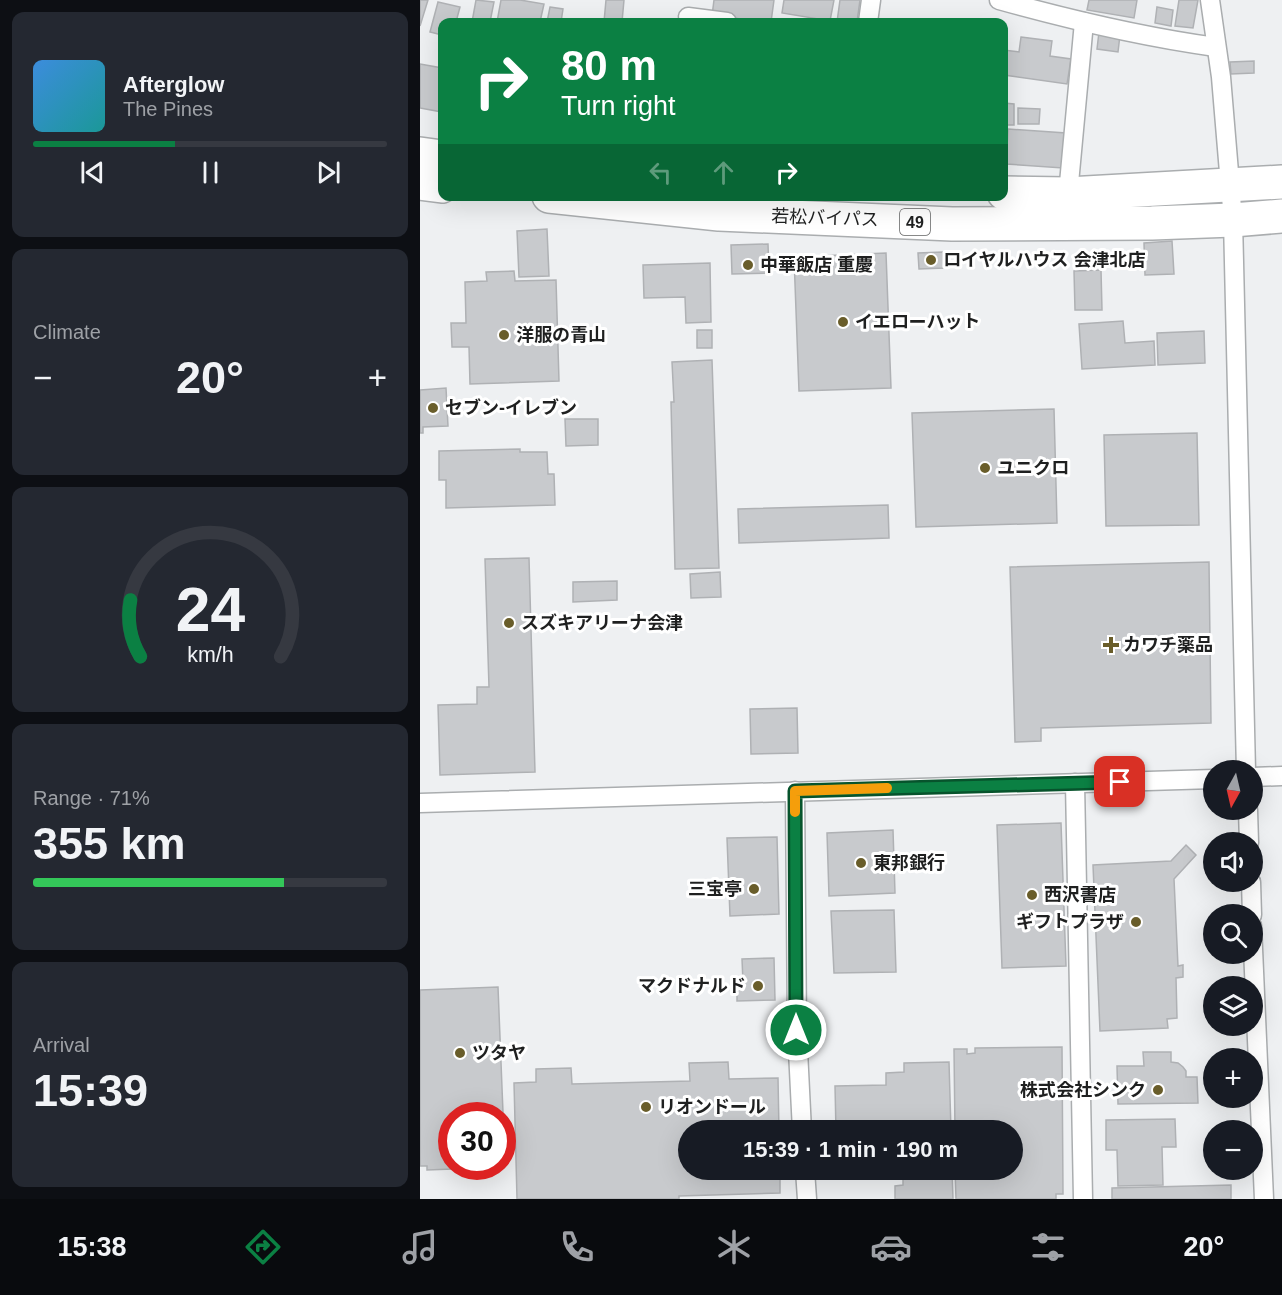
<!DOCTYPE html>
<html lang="en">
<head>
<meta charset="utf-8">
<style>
	:root { --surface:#171b24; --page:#242831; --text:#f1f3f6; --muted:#9ea1a6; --line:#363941; --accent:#0b8043 }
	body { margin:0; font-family:Arial,"Noto Sans JP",sans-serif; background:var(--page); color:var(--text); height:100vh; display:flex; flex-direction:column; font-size:22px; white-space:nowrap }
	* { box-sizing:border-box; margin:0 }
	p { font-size:20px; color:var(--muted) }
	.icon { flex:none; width:33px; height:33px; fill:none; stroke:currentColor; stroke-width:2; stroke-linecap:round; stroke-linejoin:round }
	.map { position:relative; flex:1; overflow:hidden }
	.drawer { display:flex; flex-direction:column; gap:12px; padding:12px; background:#0d0f14; width:420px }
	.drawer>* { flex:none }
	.banner { position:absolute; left:18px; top:18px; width:570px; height:183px; border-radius:12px; box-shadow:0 6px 24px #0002; background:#0b8043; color:#fff; overflow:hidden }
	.needle { width:39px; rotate:188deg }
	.buttons { position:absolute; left:783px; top:760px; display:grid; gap:12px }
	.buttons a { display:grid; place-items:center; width:60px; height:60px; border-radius:50%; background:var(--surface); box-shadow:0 6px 24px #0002; font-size:30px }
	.speed { position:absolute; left:18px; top:1102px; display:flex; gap:12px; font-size:30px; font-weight:700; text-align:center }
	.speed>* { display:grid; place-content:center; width:78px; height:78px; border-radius:50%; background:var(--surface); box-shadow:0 6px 24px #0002; line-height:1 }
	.speed .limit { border:9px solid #d22; background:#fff; color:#111 }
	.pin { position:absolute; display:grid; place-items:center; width:51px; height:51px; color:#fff; margin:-26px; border-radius:12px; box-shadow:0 3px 9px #0006 }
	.me { position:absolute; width:66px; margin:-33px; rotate:0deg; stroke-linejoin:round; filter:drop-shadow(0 0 4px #0008) }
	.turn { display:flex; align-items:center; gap:21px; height:126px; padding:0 24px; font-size:27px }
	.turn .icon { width:78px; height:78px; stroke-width:2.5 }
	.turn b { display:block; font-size:42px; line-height:51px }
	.lanes { display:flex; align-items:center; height:57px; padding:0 24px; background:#0003; justify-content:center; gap:30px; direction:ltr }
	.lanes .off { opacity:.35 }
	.big { font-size:45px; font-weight:700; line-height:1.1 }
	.drawer .tile { flex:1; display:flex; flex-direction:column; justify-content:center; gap:9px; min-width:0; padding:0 21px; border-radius:12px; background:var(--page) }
	.drawer .dial { align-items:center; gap:0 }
	.dial svg { height:156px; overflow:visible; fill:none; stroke:var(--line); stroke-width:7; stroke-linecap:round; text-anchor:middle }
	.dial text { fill:var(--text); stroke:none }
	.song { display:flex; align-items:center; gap:18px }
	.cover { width:72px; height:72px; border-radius:9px; background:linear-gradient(135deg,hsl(210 70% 55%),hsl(180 70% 35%)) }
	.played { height:6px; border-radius:3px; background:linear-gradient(90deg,var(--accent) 40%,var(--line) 40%) }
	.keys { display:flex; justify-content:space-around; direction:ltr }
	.heat { display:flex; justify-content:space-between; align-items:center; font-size:33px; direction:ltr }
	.charge { height:9px; border-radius:4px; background:linear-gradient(90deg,#34c759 71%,var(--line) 0) }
	.trip { position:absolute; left:258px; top:1120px; width:345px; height:60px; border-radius:30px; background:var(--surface); box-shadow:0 6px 24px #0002; font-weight:700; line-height:60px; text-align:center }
	.dock { display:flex; height:96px; justify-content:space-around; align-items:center; background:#090b0e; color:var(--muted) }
	.dock .icon { width:42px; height:42px }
	.dock .active { color:var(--accent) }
	.dock b { font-size:27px; color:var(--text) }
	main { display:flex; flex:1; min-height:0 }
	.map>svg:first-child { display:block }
	.building { fill:#c8cacd; stroke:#afb1b4; stroke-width:1.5 }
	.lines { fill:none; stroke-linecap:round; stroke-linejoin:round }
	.street-casing { stroke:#aaadaf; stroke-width:21 }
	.highway-casing { stroke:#aaadaf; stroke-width:36 }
	.street { stroke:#fff; stroke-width:18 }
	.highway { stroke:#fff; stroke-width:33 }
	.route-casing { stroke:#07532c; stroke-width:15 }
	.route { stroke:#0b8043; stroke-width:10 }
	.slow { stroke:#f59e0b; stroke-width:10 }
	.poi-dot { fill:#695d2a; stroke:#fff; stroke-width:2 }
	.labels { text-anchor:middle; stroke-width:6; stroke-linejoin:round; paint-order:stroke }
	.shield { fill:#fff; stroke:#626363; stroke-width:1.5 }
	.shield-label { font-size:16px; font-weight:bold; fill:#1f2020 }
	.street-label { font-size:18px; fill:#1f2020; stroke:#fff }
	.poi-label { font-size:18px; font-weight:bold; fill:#1f2020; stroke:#fff; text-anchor:start }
</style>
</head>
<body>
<main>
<section class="drawer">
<div class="tile">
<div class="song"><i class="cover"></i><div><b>Afterglow</b><p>The Pines</p></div></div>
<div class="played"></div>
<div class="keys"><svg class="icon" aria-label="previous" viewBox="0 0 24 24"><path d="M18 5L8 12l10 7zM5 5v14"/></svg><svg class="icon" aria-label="pause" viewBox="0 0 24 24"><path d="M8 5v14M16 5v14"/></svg><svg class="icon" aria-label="next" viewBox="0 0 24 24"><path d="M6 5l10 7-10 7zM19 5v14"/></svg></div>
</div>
<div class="tile"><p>Climate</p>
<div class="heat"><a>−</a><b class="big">20°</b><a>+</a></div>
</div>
<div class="tile dial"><svg viewBox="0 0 100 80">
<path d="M14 69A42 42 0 1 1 86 69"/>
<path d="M14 69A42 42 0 0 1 9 40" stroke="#0b8043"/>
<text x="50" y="56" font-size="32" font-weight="700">24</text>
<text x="50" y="72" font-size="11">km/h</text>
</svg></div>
<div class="tile"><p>Range · 71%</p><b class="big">355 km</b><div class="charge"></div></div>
<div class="tile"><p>Arrival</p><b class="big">15:39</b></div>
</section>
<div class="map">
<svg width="862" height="1199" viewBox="0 0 862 1199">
	<rect width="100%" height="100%" fill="#eef0f2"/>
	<g class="building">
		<polygon points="0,0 8,0 0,26"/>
		<polygon points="56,0 74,2 70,22 52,22"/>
		<polygon points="81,0 100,0 124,4 120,22 77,22"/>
		<polygon points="186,0 204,0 202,22 184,22"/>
		<polygon points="294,0 354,0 351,22 292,16"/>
		<polygon points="364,0 414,0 410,21 362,13"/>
		<polygon points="420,0 440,0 437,22 417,22"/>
		<polygon points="669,0 717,0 714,18 667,10"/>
		<polygon points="759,0 778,0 773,28 755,26"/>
		<polygon points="18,2 40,7 36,22 22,22 22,35 10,32"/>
		<polygon points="130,7 143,9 141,22 127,22"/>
		<polygon points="737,7 753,10 751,26 735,23"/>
		<polygon points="679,32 700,35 698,52 677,49"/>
		<polygon points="601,37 632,41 630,56 651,59 647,84 584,75 584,50 599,52"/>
		<polygon points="834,61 834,73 811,74 810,62"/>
		<polygon points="0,64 22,68 22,112 0,108"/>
		<polygon points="584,103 594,104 594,125 584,125"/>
		<polygon points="598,108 620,109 619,124 598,124"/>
		<polygon points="588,129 646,133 643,168 586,164"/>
		<polygon points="127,229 129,276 99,277 97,231"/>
		<polygon points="752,241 754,274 725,275 724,243"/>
		<polygon points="348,244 349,273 312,274 311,245"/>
		<polygon points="523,252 524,268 499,269 498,253"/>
		<polygon points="466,253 471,388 379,391 374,257"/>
		<polygon points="290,263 291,322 266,323 265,297 224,298 223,265"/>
		<polygon points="681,270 682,310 655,310 654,271"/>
		<polygon points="94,271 95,281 136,280 139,381 50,384 49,347 32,347 31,323 46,323 45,282 67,281 66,272"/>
		<polygon points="703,321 705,343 734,341 735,365 662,369 659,324"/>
		<rect x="277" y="330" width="15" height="18"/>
		<polygon points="784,331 785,363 738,365 737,333"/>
		<polygon points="292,360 299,568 255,569 251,402 254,402 252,362"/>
		<polygon points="26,388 28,426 3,427 3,433 0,433 0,390"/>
		<polygon points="634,409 637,523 496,527 492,413"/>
		<polygon points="145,419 178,419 178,445 146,446"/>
		<polygon points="777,433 779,525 686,526 684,435"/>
		<polygon points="100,449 100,452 127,452 128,474 134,474 135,505 26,508 26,480 19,480 19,451"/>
		<polygon points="468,505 469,538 319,543 318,509"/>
		<polygon points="109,558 115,772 20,775 18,705 57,704 57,687 69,687 65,559"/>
		<polygon points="789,562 791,723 621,728 621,741 595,742 590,567"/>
		<polygon points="300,572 301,597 271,598 270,574"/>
		<polygon points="197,581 197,600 153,602 153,582"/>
		<polygon points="377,708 378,753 331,754 330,709"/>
		<polygon points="641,823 646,966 582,968 577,825"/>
		<polygon points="473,830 475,893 409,896 407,833"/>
		<polygon points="357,837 359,914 310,916 307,838"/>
		<polygon points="766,845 776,855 754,879 758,966 763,965 763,977 756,978 757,1018 747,1019 748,1028 680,1031 673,865 751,861"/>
		<polygon points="474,910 476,972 414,973 411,911"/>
		<polygon points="354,958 355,1000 317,1001 317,982 323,982 322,959"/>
		<polygon points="78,987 85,1163 82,1163 82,1116 32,1116 32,1167 34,1167 33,1169 7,1170 7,1166 0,1166 0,990"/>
		<polygon points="642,1047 643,1194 636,1194 636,1199 536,1199 535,1170 592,1170 592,1131 535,1131 534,1049 547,1049 547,1054 555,1053 555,1048"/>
		<polygon points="723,1052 751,1052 751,1062 758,1063 763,1067 766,1071 766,1077 777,1077 778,1103 698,1104 697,1066 724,1066"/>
		<polygon points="308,1062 309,1079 358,1078 359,1131 268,1131 268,1170 360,1170 360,1193 259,1196 259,1199 97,1199 94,1083 116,1082 116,1069 151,1068 152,1084 270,1081 269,1063"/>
		<polygon points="529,1062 531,1131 416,1131 415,1086 466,1085 466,1073 484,1072 484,1063"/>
		<polygon points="755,1119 756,1147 742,1147 743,1185 698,1186 697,1150 686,1150 686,1120"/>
		<polygon points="483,1170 532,1170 533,1199 475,1199 475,1186 483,1185"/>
		<polygon points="811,1185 811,1199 692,1199 692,1188"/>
	</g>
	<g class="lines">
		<g class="street-casing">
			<g id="street">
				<path d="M579,0C651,20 723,37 796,47"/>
				<polyline points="790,0 801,77 813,220 826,771"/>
				<polyline points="268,17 307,22"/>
				<polyline points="448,22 451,0"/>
				<polyline points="648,194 664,22"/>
				<polyline points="832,777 862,776"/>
				<polyline points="655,783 663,1199"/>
				<polyline points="375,791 377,1030 382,1131"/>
				<polyline points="0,803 794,779"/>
				<polyline points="828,810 829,843"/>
				<polyline points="831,882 832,915"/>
				<polyline points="832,926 844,1199"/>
				<polyline points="385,1170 387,1199"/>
			</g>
		</g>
		<g class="highway-casing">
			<g id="highway">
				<polyline points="0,154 22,157"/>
				<polyline points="0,183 22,186"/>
				<polyline points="584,193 648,194 862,182"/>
				<polyline points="129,196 299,214 532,224 732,223 813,220 862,216"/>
			</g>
		</g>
		<use href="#street" class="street"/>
		<use href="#highway" class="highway"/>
	</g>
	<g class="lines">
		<g class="route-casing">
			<polyline id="route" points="376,1030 375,791 700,782"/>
		</g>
		<use href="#route" class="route"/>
		<polyline class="slow" points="375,812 375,791 467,788"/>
	</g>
	<g class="poi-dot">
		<circle cx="511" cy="260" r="6"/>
		<circle cx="328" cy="265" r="6"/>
		<circle cx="423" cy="322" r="6"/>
		<circle cx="84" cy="335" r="6"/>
		<circle cx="13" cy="408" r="6"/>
		<circle cx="565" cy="468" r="6"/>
		<circle cx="89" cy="623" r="6"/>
		<path d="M688 636h6v6h6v6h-6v6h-6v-6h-6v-6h6z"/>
		<circle cx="441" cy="863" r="6"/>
		<circle cx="334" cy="889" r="6"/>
		<circle cx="612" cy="895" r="6"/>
		<circle cx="716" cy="922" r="6"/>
		<circle cx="338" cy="986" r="6"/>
		<circle cx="40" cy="1053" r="6"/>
		<circle cx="738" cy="1090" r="6"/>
		<circle cx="226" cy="1107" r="6"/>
	</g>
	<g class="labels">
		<rect class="shield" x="480" y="209" width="30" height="26" rx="4.5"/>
		<g class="shield-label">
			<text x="495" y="228">49</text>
		</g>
		<g class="street-label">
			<text transform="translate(405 218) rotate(2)" y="6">若松バイパス</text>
		</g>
		<g class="poi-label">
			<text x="523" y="266">ロイヤルハウス 会津北店</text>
			<text x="340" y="271">中華飯店 重慶</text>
			<text x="435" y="328">イエローハット</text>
			<text x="96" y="341">洋服の青山</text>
			<text x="25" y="414">セブン-イレブン</text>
			<text x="577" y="474">ユニクロ</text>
			<text x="101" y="629">スズキアリーナ会津</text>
			<text x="703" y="651">カワチ薬品</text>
			<text x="453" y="869">東邦銀行</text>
			<text x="322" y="895" text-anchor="end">三宝亭</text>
			<text x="624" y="901">西沢書店</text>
			<text x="704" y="928" text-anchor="end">ギフトプラザ</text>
			<text x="326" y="992" text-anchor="end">マクドナルド</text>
			<text x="52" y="1059">ツタヤ</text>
			<text x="726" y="1096" text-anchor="end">株式会社シンク</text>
			<text x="238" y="1113">リオンドール</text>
		</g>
	</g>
</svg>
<div class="buttons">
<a><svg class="needle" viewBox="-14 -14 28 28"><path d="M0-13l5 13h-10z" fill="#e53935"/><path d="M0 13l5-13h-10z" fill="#9ea1a6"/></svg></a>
<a><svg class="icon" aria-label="sound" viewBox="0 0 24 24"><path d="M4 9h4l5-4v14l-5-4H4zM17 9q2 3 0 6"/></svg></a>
<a><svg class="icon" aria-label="search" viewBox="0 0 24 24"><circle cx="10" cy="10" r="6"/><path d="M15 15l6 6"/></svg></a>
<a><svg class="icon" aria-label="layers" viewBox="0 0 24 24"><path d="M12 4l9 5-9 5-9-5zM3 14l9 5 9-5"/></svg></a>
<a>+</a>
<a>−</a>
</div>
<div class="speed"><div class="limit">30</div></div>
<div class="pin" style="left:700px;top:782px;background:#d93025"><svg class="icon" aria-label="arrive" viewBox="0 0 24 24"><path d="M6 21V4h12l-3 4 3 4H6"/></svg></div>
<svg class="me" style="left:376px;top:1030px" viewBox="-20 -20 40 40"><circle r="17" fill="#0b8043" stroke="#fff" stroke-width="3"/><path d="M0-11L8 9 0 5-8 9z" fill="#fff"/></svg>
<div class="trip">15:39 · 1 min · 190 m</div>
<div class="banner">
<div class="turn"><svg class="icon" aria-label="right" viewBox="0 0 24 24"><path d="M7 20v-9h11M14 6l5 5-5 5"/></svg><div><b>80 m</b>Turn right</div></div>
<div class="lanes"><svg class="icon off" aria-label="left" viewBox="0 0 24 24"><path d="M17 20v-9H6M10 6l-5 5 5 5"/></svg><svg class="icon off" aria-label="ahead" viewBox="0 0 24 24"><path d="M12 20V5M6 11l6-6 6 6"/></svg><svg class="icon" aria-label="right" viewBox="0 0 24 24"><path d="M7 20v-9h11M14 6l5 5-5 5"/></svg></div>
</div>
</div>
</main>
<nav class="dock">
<b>15:38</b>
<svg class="icon active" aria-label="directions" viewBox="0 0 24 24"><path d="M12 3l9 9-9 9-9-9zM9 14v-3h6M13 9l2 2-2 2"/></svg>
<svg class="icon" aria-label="music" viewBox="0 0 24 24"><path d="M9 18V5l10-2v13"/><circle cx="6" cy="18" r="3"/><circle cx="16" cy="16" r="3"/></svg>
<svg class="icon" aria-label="phone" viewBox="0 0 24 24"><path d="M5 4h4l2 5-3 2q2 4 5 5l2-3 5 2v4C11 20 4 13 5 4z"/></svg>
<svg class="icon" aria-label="climate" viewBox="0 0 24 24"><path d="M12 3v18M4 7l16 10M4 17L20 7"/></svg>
<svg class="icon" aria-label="car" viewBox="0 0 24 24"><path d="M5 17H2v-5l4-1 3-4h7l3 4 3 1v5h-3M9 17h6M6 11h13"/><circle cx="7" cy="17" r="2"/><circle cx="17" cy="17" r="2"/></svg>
<svg class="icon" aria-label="filters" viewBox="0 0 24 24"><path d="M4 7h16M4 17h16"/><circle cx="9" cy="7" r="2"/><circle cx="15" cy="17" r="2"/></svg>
<b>20°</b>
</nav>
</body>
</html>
